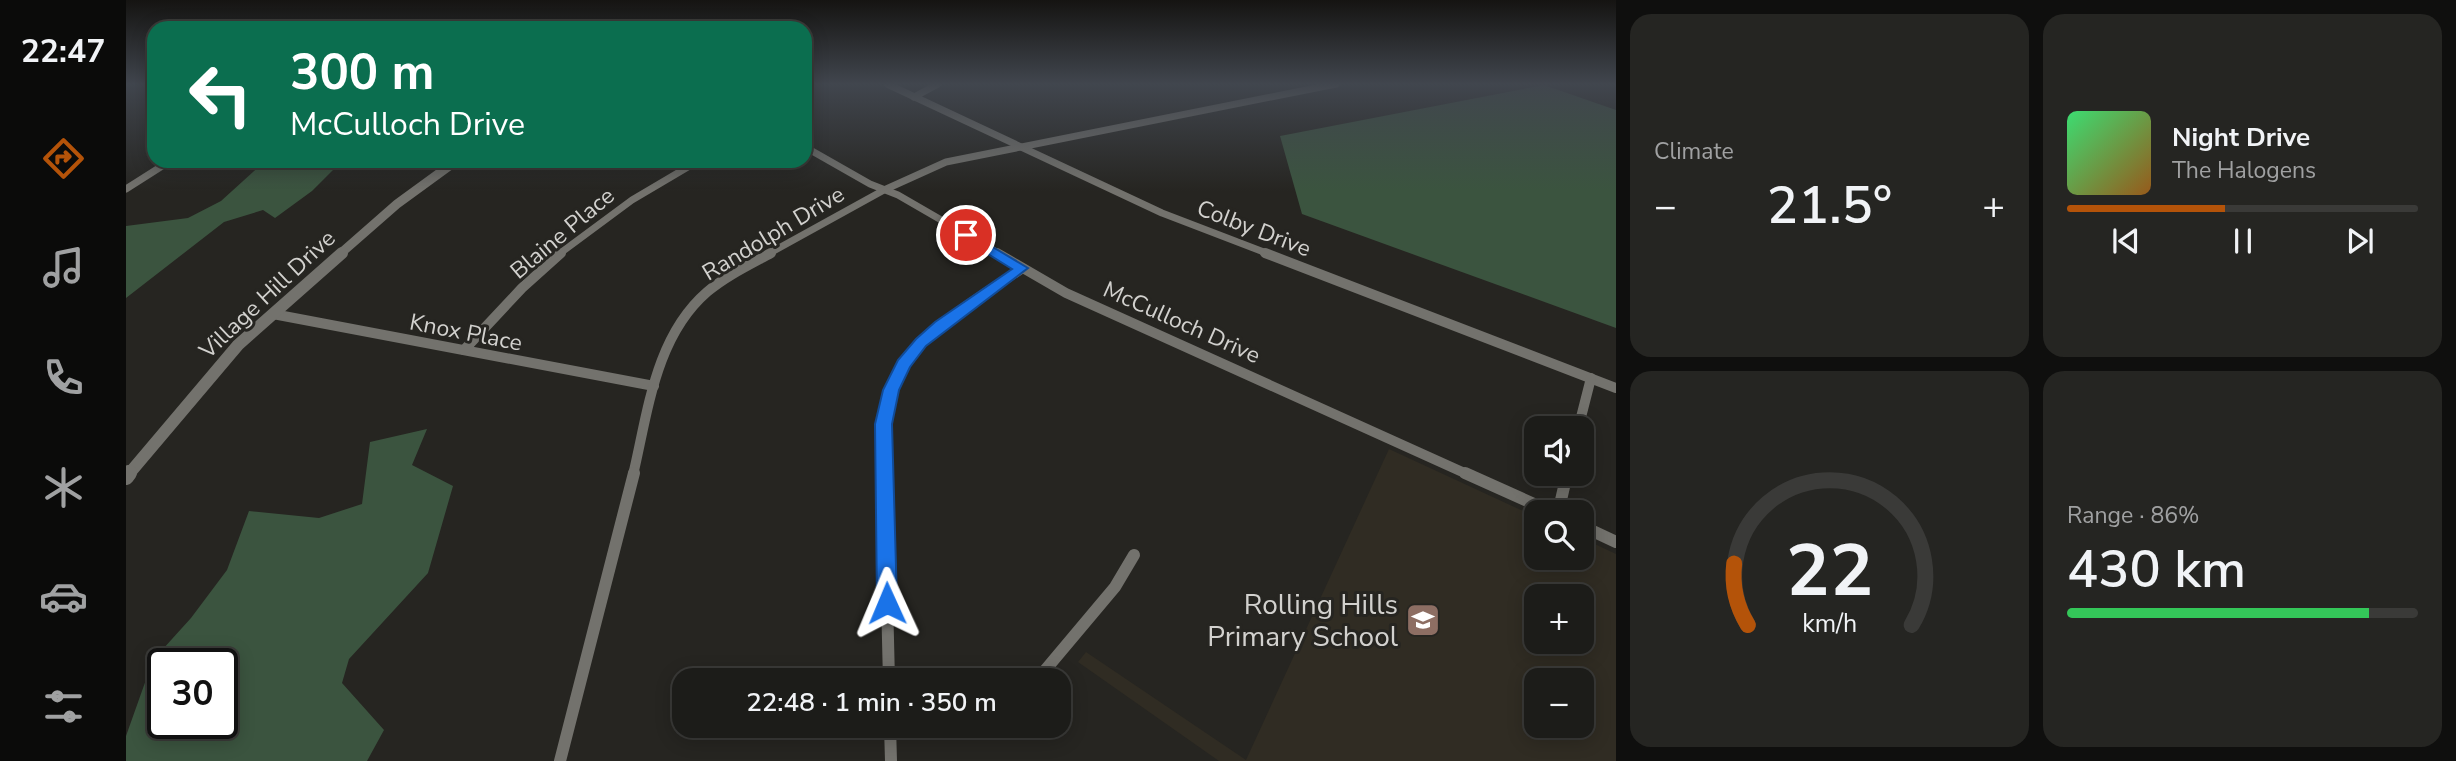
<!DOCTYPE html>
<html lang="en">
<head>
<meta charset="utf-8">
<style>
	:root { --surface:#1c1c19; --page:#252522; --text:#f1f3f6; --muted:#a0a1a2; --line:#3a3a38; --accent:#b45309 }
	body { margin:0; font-family:"Nunito Sans",sans-serif; background:var(--page); color:var(--text); height:100vh; display:flex; flex-direction:column; font-size:26px; white-space:nowrap }
	* { box-sizing:border-box; margin:0 }
	p { font-size:23px; color:var(--muted) }
	.icon { flex:none; width:38px; height:38px; fill:none; stroke:currentColor; stroke-width:2; stroke-linecap:round; stroke-linejoin:round }
	.map { position:relative; flex:1; overflow:hidden }
	.panel { display:flex; flex-direction:column; gap:14px; padding:14px; background:#0f0f0e; width:840px }
	.panel>* { flex:none }
	.guide { position:absolute; left:21px; top:21px; width:665px; height:147px; border-radius:21px; box-shadow:0 4px 18px #0003,0 0 0 2px var(--line); background:#0b6e4f; color:#fff; overflow:hidden }
	.controls { position:absolute; left:1398px; top:416px; display:grid; gap:14px }
	.controls a { display:grid; place-items:center; width:70px; height:70px; border-radius:14px; background:var(--surface); box-shadow:0 4px 18px #0003,0 0 0 2px var(--line); font-size:35px }
	.speed { position:absolute; left:21px; top:648px; display:flex; gap:14px; font-size:35px; font-weight:700; text-align:center }
	.speed>* { display:grid; place-content:center; width:91px; height:91px; border-radius:50%; background:var(--surface); box-shadow:0 4px 18px #0003,0 0 0 2px var(--line); line-height:1 }
	.speed .limit { border:4px solid #111; border-radius:10px; background:#fff; color:#111 }
	.pin { position:absolute; display:grid; place-items:center; width:60px; height:60px; color:#fff; margin:-30px; border:4px solid #fff; border-radius:50%; box-shadow:0 2px 7px #0007 }
	.me { position:absolute; width:77px; margin:-38px; rotate:359deg; stroke-linejoin:round; filter:drop-shadow(0 0 5px #0008) }
	.turn { display:flex; align-items:center; gap:24px; height:147px; padding:0 28px; font-size:32px }
	.turn .icon { width:91px; height:91px; stroke-width:2.5 }
	.turn b { display:block; font-size:49px; line-height:60px }
	.big { font-size:52px; font-weight:600; line-height:1.1 }
	.panel .card { flex:1; display:flex; flex-direction:column; justify-content:center; gap:10px; min-width:0; padding:0 24px; border-radius:21px; background:var(--page) }
	.panel .dial { align-items:center; gap:0 }
	.dial svg { height:182px; overflow:visible; fill:none; stroke:var(--line); stroke-width:7; stroke-linecap:round; text-anchor:middle }
	.dial text { fill:var(--text); stroke:none }
	.song { display:flex; align-items:center; gap:21px }
	.cover { width:84px; height:84px; border-radius:10px; background:linear-gradient(135deg,hsl(140 70% 55%),hsl(30 70% 35%)) }
	.played { height:7px; border-radius:4px; background:linear-gradient(90deg,var(--accent) 45%,var(--line) 45%) }
	.keys { display:flex; justify-content:space-around; direction:ltr }
	.heat { display:flex; justify-content:space-between; align-items:center; font-size:38px; direction:ltr }
	.charge { height:10px; border-radius:5px; background:linear-gradient(90deg,#34c759 86%,var(--line) 0) }
	.panel .tiles { flex:1; display:grid; gap:14px; grid-template-columns:repeat(2,1fr) }
	.trip { position:absolute; left:546px; top:668px; width:399px; height:70px; border-radius:21px; background:var(--surface); box-shadow:0 4px 18px #0003,0 0 0 2px var(--line); font-weight:600; line-height:70px; text-align:center }
	main { display:flex; flex:1; min-height:0 }
	.dock { display:flex; flex-direction:column; width:126px; justify-content:space-around; align-items:center; background:#0b0b0a; color:var(--muted) }
	.dock .icon { width:49px; height:49px }
	.dock .on { color:var(--accent) }
	.dock b { font-size:32px; color:var(--text) }
	.map>svg:first-child { display:block }
	.built { fill:#302c23; fill-rule:evenodd }
	.green { fill:#3b543f; fill-rule:evenodd }
	.lines { fill:none; stroke-linecap:round; stroke-linejoin:round }
	.minor-far2 { stroke:#73726d; stroke-width:7 }
	.minor-far1 { stroke:#73726d; stroke-width:10 }
	.minor { stroke:#73726d; stroke-width:12 }
	.tertiary-far2 { stroke:#73726d; stroke-width:9 }
	.tertiary-far1 { stroke:#73726d; stroke-width:12 }
	.tertiary { stroke:#73726d; stroke-width:16 }
	.route { fill:#1a73e8; stroke:#114b97; stroke-width:2 }
	.labels { text-anchor:middle; stroke-width:6; stroke-linejoin:round; paint-order:stroke }
	.street-label { font-size:23px; fill:#d2d1ce; stroke:#262521 }
	.near-poi-label { font-size:28px; fill:#d2d1ce; stroke:#262521; text-anchor:end }
</style>
</head>
<body>
<main>
<nav class="dock">
<b>22:47</b>
<svg class="icon on" aria-label="directions" viewBox="0 0 24 24"><path d="M12 3l9 9-9 9-9-9zM9 14v-3h6M13 9l2 2-2 2"/></svg>
<svg class="icon" aria-label="music" viewBox="0 0 24 24"><path d="M9 18V5l10-2v13"/><circle cx="6" cy="18" r="3"/><circle cx="16" cy="16" r="3"/></svg>
<svg class="icon" aria-label="phone" viewBox="0 0 24 24"><path d="M5 4h4l2 5-3 2q2 4 5 5l2-3 5 2v4C11 20 4 13 5 4z"/></svg>
<svg class="icon" aria-label="climate" viewBox="0 0 24 24"><path d="M12 3v18M4 7l16 10M4 17L20 7"/></svg>
<svg class="icon" aria-label="car" viewBox="0 0 24 24"><path d="M5 17H2v-5l4-1 3-4h7l3 4 3 1v5h-3M9 17h6M6 11h13"/><circle cx="7" cy="17" r="2"/><circle cx="17" cy="17" r="2"/></svg>
<svg class="icon" aria-label="filters" viewBox="0 0 24 24"><path d="M4 7h16M4 17h16"/><circle cx="9" cy="7" r="2"/><circle cx="15" cy="17" r="2"/></svg>
</nav>
<div class="map">
<svg width="1490" height="761" viewBox="0 0 1490 761">
	<rect width="100%" height="100%" fill="#262521"/>
	<path class="built" d="M1263,449L1410,517V558H1456V538L1490,554V761H1093L952,662L960,652L1120,760ZM1410,597H1456V642H1410ZM1410,681H1456V726H1410Z"/>
	<g class="green">
		<polygon points="1418,85 1490,110 1490,328 1176,214 1154,136"/>
		<polygon points="139,161 210,161 211,166 186,191 149,218 137,210 98,222 0,298 0,226 62,218 95,201"/>
		<path d="M301,429L286,465L327,486L302,573L223,659L216,683L258,730L241,761H0V736L27,660L65,618L101,570L123,511L193,518L236,504L244,442ZM37,663H96V723H37Z"/>
	</g>
	<g class="lines">
		<g class="minor-far2">
			<polyline points="761,84 1036,213 1143,254"/>
			<polyline points="788,97 812,84"/>
			<polyline points="679,147 744,184 772,195 874,254"/>
			<polyline points="0,189 44,161"/>
			<polyline points="433,254 506,200 572,161"/>
			<polyline points="642,254 758,190 820,162 1210,84"/>
		</g>
		<g class="minor-far1">
			<polyline points="871,253 940,293 1343,475"/>
			<polyline points="1139,253 1490,388"/>
			<polyline points="147,314 528,386"/>
			<polyline points="338,350 396,288 435,253"/>
			<polyline points="1452,429 1465,378"/>
			<path d="M507,475C522,412 529,337 581,292C600,276 623,265 645,253"/>
			<path d="M758,475C758,458 756,442 757,426C762,348 838,308 895,269"/>
		</g>
		<g class="minor">
			<polyline points="758,473 763,681"/>
			<polyline points="1339,473 1428,513"/>
			<polyline points="1432,513 1441,474"/>
			<polyline points="1456,526 1490,542"/>
			<polyline points="910,681 989,587 1008,555"/>
			<polyline points="764,726 765,761"/>
			<polyline points="764,728 780,726"/>
			<polyline points="434,761 508,473"/>
		</g>
		<polyline class="tertiary-far2" points="214,254 271,204 330,161"/>
		<polyline class="tertiary-far1" points="2,475 112,345 216,253"/>
		<polyline class="tertiary" points="0,477 3,473"/>
	</g>
	<linearGradient id="sky" x2="0" y2="1"><stop stop-color="#151412"/><stop offset="0.44" stop-color="#41464e"/><stop offset="1" stop-color="#41464e" stop-opacity="0"/></linearGradient>
	<rect width="1490" height="191" fill="url(#sky)"/>
	<polygon class="route" points="840,231 902,268 800,346 784,367 773,390 766,424 771,603 768,610 761,613 754,610 751,603 749,424 757,390 772,360 790,339 809,322 886,269 836,238 836,233"/>
	<defs>
		<g id="school-square" transform="scale(1.75)"><rect x="-9" y="-9" width="18" height="18" rx="4" fill="#8d6e63" stroke="#262521"/><path d="M0-5L7-2L0 1L-7-2ZM-4 1L0 2.5L4 1V4Q0 6-4 4Z" fill="#fff"/></g>
	</defs>
	<g fill-rule="evenodd">
		<use href="#school-square" x="1297" y="620"/>
	</g>
	<g class="labels">
		<g class="street-label">
			<text transform="translate(1128 228) rotate(21)" y="8">Colby Drive</text>
			<text transform="translate(436 233) rotate(-40)" y="8">Blaine Place</text>
			<text transform="translate(647 233) rotate(-31)" y="8">Randolph Drive</text>
			<text transform="translate(141 294) rotate(-43)" y="8">Village Hill Drive</text>
			<text transform="translate(1056 322) rotate(24)" y="8">McCulloch Drive</text>
			<text transform="translate(340 332) rotate(11)" y="8">Knox Place</text>
		</g>
		<g class="near-poi-label">
			<text x="1272" y="614">Rolling Hills<tspan x="1272" dy="32">Primary School</tspan></text>
		</g>
	</g>
</svg>
<div class="controls">
<a><svg class="icon" aria-label="sound" viewBox="0 0 24 24"><path d="M4 9h4l5-4v14l-5-4H4zM17 9q2 3 0 6"/></svg></a>
<a><svg class="icon" aria-label="search" viewBox="0 0 24 24"><circle cx="10" cy="10" r="6"/><path d="M15 15l6 6"/></svg></a>
<a>+</a>
<a>−</a>
</div>
<div class="speed"><div class="limit">30</div></div>
<div class="pin" style="left:840px;top:235px;background:#d93025"><svg class="icon" aria-label="arrive" viewBox="0 0 24 24"><path d="M6 21V4h12l-3 4 3 4H6"/></svg></div>
<svg class="me" style="left:761px;top:603px" viewBox="-20 -20 40 40"><path d="M0-17L14 15 0 8-14 15z" fill="#1a73e8" stroke="#fff" stroke-width="4"/></svg>
<div class="trip">22:48 · 1 min · 350 m</div>
<div class="guide">
<div class="turn"><svg class="icon" aria-label="left" viewBox="0 0 24 24"><path d="M17 20v-9H6M10 6l-5 5 5 5"/></svg><div><b>300 m</b>McCulloch Drive</div></div>
</div>
</div>
<section class="panel">
<div class="tiles">
<div class="card"><p>Climate</p>
<div class="heat"><a>−</a><b class="big">21.5°</b><a>+</a></div>
</div>
<div class="card">
<div class="song"><i class="cover"></i><div><b>Night Drive</b><p>The Halogens</p></div></div>
<div class="played"></div>
<div class="keys"><svg class="icon" aria-label="previous" viewBox="0 0 24 24"><path d="M18 5L8 12l10 7zM5 5v14"/></svg><svg class="icon" aria-label="pause" viewBox="0 0 24 24"><path d="M8 5v14M16 5v14"/></svg><svg class="icon" aria-label="next" viewBox="0 0 24 24"><path d="M6 5l10 7-10 7zM19 5v14"/></svg></div>
</div>
<div class="card dial"><svg viewBox="0 0 100 80">
<path d="M14 69A42 42 0 1 1 86 69"/>
<path d="M14 69A42 42 0 0 1 8 42" stroke="#b45309"/>
<text x="50" y="56" font-size="32" font-weight="700">22</text>
<text x="50" y="72" font-size="11">km/h</text>
</svg></div>
<div class="card"><p>Range · 86%</p><b class="big">430 km</b><div class="charge"></div></div>
</div>
</section>
</main>
</body>
</html>
